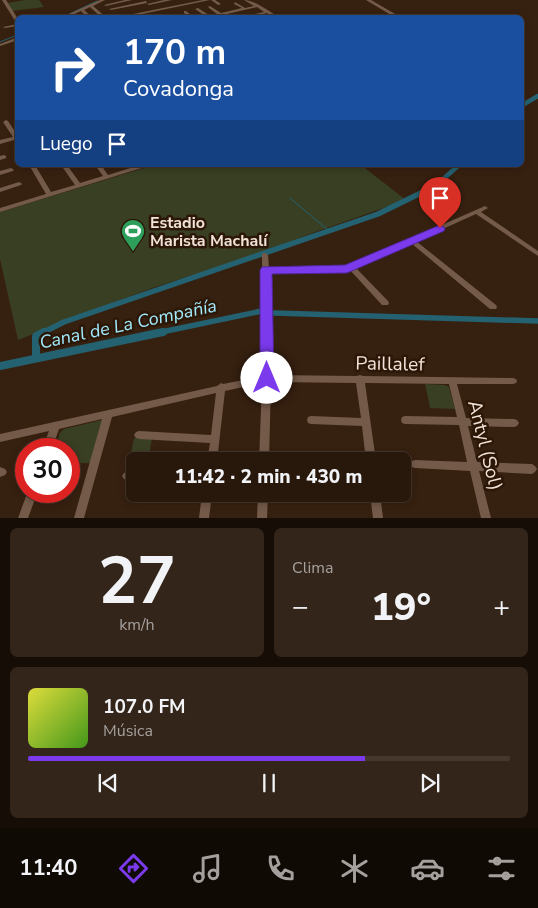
<!DOCTYPE html>
<html lang="es">
<head>
<meta charset="utf-8">
<style>
	:root { --surface:#28180c; --page:#34251a; --text:#f1f3f6; --muted:#a5a09d; --line:#44372d; --accent:#7c3aed }
	body { margin:0; font-family:"Nunito Sans",sans-serif; background:var(--page); color:var(--text); height:100vh; display:flex; flex-direction:column; font-size:19px; white-space:nowrap }
	* { box-sizing:border-box; margin:0 }
	p { font-size:16px; color:var(--muted) }
	.icon { flex:none; width:28px; height:28px; fill:none; stroke:currentColor; stroke-width:2; stroke-linecap:round; stroke-linejoin:round }
	.map { position:relative; height:518px; overflow:hidden }
	.side { display:flex; flex-direction:column; gap:10px; padding:10px; background:#160d07; flex:1 }
	.side>* { flex:none }
	.guide { position:absolute; left:15px; top:15px; width:509px; height:152px; border-radius:8px; box-shadow:0 2px 8px #0003,0 0 0 1px var(--line); background:#1a4fa0; color:#fff; overflow:hidden }
	.speed { position:absolute; left:15px; top:438px; display:flex; gap:10px; font-size:25px; font-weight:700; text-align:center }
	.speed>* { display:grid; place-content:center; width:65px; height:65px; border-radius:50%; background:var(--surface); box-shadow:0 2px 8px #0003,0 0 0 1px var(--line); line-height:1 }
	.speed .limit { border:8px solid #d22; background:#fff; color:#111 }
	.pin { position:absolute; display:grid; place-items:center; width:42px; height:42px; color:#fff; margin:-51px -21px; border-radius:50% 50% 50% 0; rotate:-45deg; box-shadow:0 0 5px #0007 }
	.pin .icon { rotate:45deg }
	.me { position:absolute; width:55px; margin:-28px; rotate:0deg; stroke-linejoin:round; filter:drop-shadow(0 0 4px #0008) }
	.turn { display:flex; align-items:center; gap:18px; height:105px; padding:0 25px; font-size:22px }
	.turn .icon { width:65px; height:65px; stroke-width:2.5 }
	.turn b { display:block; font-size:35px; line-height:42px }
	.then { display:flex; align-items:center; height:48px; padding:0 25px; background:#0003; gap:10px; font-size:19px }
	.big { font-size:38px; font-weight:800; line-height:1.1 }
	.side .tile { flex:1; display:flex; flex-direction:column; justify-content:center; gap:8px; min-width:0; padding:0 18px; border-radius:8px; background:var(--page) }
	.side .dial { align-items:center; gap:0 }
	.dial b { font-size:65px; line-height:1 }
	.song { display:flex; align-items:center; gap:15px }
	.cover { width:60px; height:60px; border-radius:8px; background:linear-gradient(135deg,hsl(60 70% 55%),hsl(100 70% 35%)) }
	.played { height:5px; border-radius:2px; background:linear-gradient(90deg,var(--accent) 70%,var(--line) 70%) }
	.keys { display:flex; justify-content:space-around; direction:ltr }
	.heat { display:flex; justify-content:space-between; align-items:center; font-size:28px; direction:ltr }
	.side .tiles { flex:1; display:grid; gap:10px; grid-template-columns:1fr 1fr }
	.tile:last-child { grid-column:span 2 }
	.trip { position:absolute; left:126px; top:452px; width:285px; height:50px; border-radius:8px; background:var(--surface); box-shadow:0 2px 8px #0003,0 0 0 1px var(--line); font-weight:800; line-height:50px; text-align:center }
	.menu { display:flex; height:80px; justify-content:space-around; align-items:center; background:#100a05; color:var(--muted) }
	.menu .icon { width:35px; height:35px }
	.menu .current { color:var(--accent) }
	.menu b { font-size:22px; color:var(--text) }
	.map>svg:first-child { display:block }
	.green { fill:#393f22 }
	.lines { fill:none; stroke-linecap:round; stroke-linejoin:round }
	.stream { stroke:#246271; stroke-width:1 }
	.canal-far2 { stroke:#246271; stroke-width:4.5 }
	.canal-far1 { stroke:#246271; stroke-width:5.5 }
	.canal { stroke:#246271; stroke-width:8 }
	.minor { fill:#745a49; fill-rule:evenodd }
	.route { fill:#7c3aed; stroke:#51269a }
	.labels { text-anchor:middle; stroke-width:5; stroke-linejoin:round; paint-order:stroke }
	.poi-label { font-size:16px; font-weight:bold; fill:#f2e3d9; stroke:#2c1707; text-anchor:start }
	.water-label { font-size:18px; font-style:italic; fill:#a1ebfe; stroke:#2c1707 }
	.near-street-label { font-size:19px; fill:#f2e3d9; stroke:#2c1707 }
</style>
</head>
<body>
<div class="map">
<svg width="538" height="518" viewBox="0 0 538 518">
	<rect width="100%" height="100%" fill="#362010"/>
	<g class="green">
		<polygon points="25,0 39,0 44,7 12,11 7,3"/>
		<polygon points="154,165 361,165 406,200 307,235 272,250 155,287 85,313 18,340 0,259 0,212"/>
		<polygon points="425,384 445,385 449,387 455,409 430,408"/>
		<polygon points="102,420 91,463 69,463 69,449 55,449 60,433 64,429"/>
		<polygon points="134,438 152,439 148,461 135,461 135,474 127,473"/>
	</g>
	<g class="lines">
		<g class="stream">
			<polyline points="61,18 97,1"/>
			<polyline points="0,42 17,35"/>
			<polyline points="290,198 328,230"/>
		</g>
		<g class="canal-far2">
			<polyline points="521,106 538,96"/>
			<polyline points="425,191 441,181 459,165"/>
		</g>
		<g class="canal-far1">
			<polyline points="274,313 538,321"/>
			<polyline points="42,333 64,322 378,214 427,190"/>
			<polyline points="157,333 262,311"/>
		</g>
		<g class="canal">
			<polyline points="36,358 36,336 44,332"/>
			<polyline points="0,366 163,332"/>
		</g>
		<g class="minor">
			<polygon points="2,0 6,0 18,19 18,26 5,28 3,27 17,24"/>
			<polygon points="100,0 105,0 93,6 107,18 102,18 90,7 84,10 93,18 88,18 81,11 66,18 60,18"/>
			<polygon points="125,0 132,0 106,6 104,5"/>
			<polygon points="164,0 172,0 149,5 147,4"/>
			<polygon points="203,0 210,0 123,18 118,17"/>
			<polygon points="211,0 215,0 221,4 218,5"/>
			<path d="M244,0C254,0 270,12 280,18H274L267,13L247,18H237L264,12L257,7L210,18H200L205,16L195,9L198,8L209,15L217,14L209,8L208,7L210,6L221,13L242,8L234,4L235,2L245,8L254,6Z"/>
			<polygon points="366,0 371,0 402,18 396,18"/>
			<polygon points="146,1 147,3 111,10 109,9"/>
			<polygon points="184,11 186,11 195,18 190,18 184,13"/>
			<polygon points="171,14 176,18 171,18 169,15"/>
			<polygon points="18,37 18,40 0,46 0,44"/>
			<polygon points="6,120 8,121 18,136 18,142 14,140 0,144 0,140 13,137 3,122"/>
			<polygon points="4,155 6,156 6,158 0,160 0,156"/>
			<polygon points="29,165 35,165 51,192 75,185 61,165 67,165 80,183 103,176 95,165 101,165 108,175 140,165 149,165 148,166 0,212 0,208 46,194"/>
			<polygon points="11,168 14,170 13,171 0,175 0,171"/>
			<polygon points="19,182 21,183 22,184 21,185 0,192 0,188"/>
			<polygon points="485,206 488,208 481,212 538,251 538,256 476,214 416,241 496,305 497,307 496,309 490,309 411,243 356,268 388,301 389,303 388,305 382,305 350,270 347,271 269,272 271,375 357,376 360,375 363,376 513,378 516,379 517,381 516,383 513,384 457,384 466,418 514,419 517,420 519,423 517,426 514,427 468,426 477,462 532,464 535,466 537,469 535,472 532,474 479,471 491,518 481,518 470,471 415,468 412,467 410,464 412,461 415,460 467,462 459,425 405,424 402,423 401,420 402,417 405,416 457,417 449,384 365,383 376,461 366,461 362,426 311,424 308,423 307,420 308,417 311,416 361,418 356,383 271,382 269,461 259,461 262,383 225,391 217,461 207,461 210,443 139,439 136,438 134,435 136,432 139,431 211,435 216,393 112,417 84,518 74,518 102,419 59,429 52,449 42,449 49,431 0,442 0,434 217,386 221,383 223,384 263,376 262,255 263,253 265,253 268,255 269,268 346,267"/>
			<polygon points="0,467 5,469 7,472 5,475 0,477"/>
			<polygon points="127,471 135,472 135,482 124,479 122,476 124,473"/>
			<polygon points="28,491 38,491 28,518 18,518"/>
			<polygon points="202,494 212,494 209,518 199,518"/>
			<polygon points="258,494 268,494 267,518 257,518"/>
			<polygon points="370,494 380,494 383,518 373,518"/>
		</g>
	</g>
	<polygon class="route" points="440,225 445,228 444,231 347,273 272,274 274,378 272,382 267,384 262,382 260,378 260,270 262,267 345,265"/>
	<defs>
		<g id="stadium-pin" transform="scale(1.25)"><path d="M0 17L-7.5 6A9.5 9.5 0 1 1 7.5 6Z" fill="#2e9e5b" stroke="#2c1707"/><path d="M0-5a6.5 5 0 1 0 0 10a6.5 5 0 1 0 0-10ZM-3.5-1.8h7v3.6h-7Z" fill="#fff"/></g>
	</defs>
	<g fill-rule="evenodd">
		<use href="#stadium-pin" x="133" y="231"/>
	</g>
	<g class="labels">
		<g class="poi-label">
			<text x="150" y="228">Estadio<tspan x="150" dy="18">Marista Machalí</tspan></text>
		</g>
		<g class="water-label">
			<text transform="translate(128 324) rotate(-12)" y="6">Canal de La Compañía</text>
		</g>
		<g class="near-street-label">
			<text transform="translate(390 363) rotate(1)" y="7">Paillalef</text>
			<text transform="translate(486 445) rotate(76)" y="7">Antyl (Sol)</text>
		</g>
	</g>
</svg>
<div class="speed"><div class="limit">30</div></div>
<div class="pin" style="left:440px;top:228px;background:#d93025"><svg class="icon" aria-label="arrive" viewBox="0 0 24 24"><path d="M6 21V4h12l-3 4 3 4H6"/></svg></div>
<svg class="me" style="left:267px;top:378px" viewBox="-20 -20 40 40"><circle r="19" fill="#fff"/><path d="M0-13L10 11 0 6-10 11z" fill="#7c3aed"/></svg>
<div class="trip">11:42 · 2 min · 430 m</div>
<div class="guide">
<div class="turn"><svg class="icon" aria-label="right" viewBox="0 0 24 24"><path d="M7 20v-9h11M14 6l5 5-5 5"/></svg><div><b>170 m</b>Covadonga</div></div>
<div class="then">Luego<svg class="icon" aria-label="arrive" viewBox="0 0 24 24"><path d="M6 21V4h12l-3 4 3 4H6"/></svg></div>
</div>
</div>
<section class="side">
<div class="tiles">
<div class="tile dial"><b>27</b><p>km/h</p></div>
<div class="tile"><p>Clima</p>
<div class="heat"><a>−</a><b class="big">19°</b><a>+</a></div>
</div>
<div class="tile">
<div class="song"><i class="cover"></i><div><b>107.0 FM</b><p>Música</p></div></div>
<div class="played"></div>
<div class="keys"><svg class="icon" aria-label="previous" viewBox="0 0 24 24"><path d="M18 5L8 12l10 7zM5 5v14"/></svg><svg class="icon" aria-label="pause" viewBox="0 0 24 24"><path d="M8 5v14M16 5v14"/></svg><svg class="icon" aria-label="next" viewBox="0 0 24 24"><path d="M6 5l10 7-10 7zM19 5v14"/></svg></div>
</div>
</div>
</section>
<nav class="menu">
<b>11:40</b>
<svg class="icon current" aria-label="directions" viewBox="0 0 24 24"><path d="M12 3l9 9-9 9-9-9zM9 14v-3h6M13 9l2 2-2 2"/></svg>
<svg class="icon" aria-label="music" viewBox="0 0 24 24"><path d="M9 18V5l10-2v13"/><circle cx="6" cy="18" r="3"/><circle cx="16" cy="16" r="3"/></svg>
<svg class="icon" aria-label="phone" viewBox="0 0 24 24"><path d="M5 4h4l2 5-3 2q2 4 5 5l2-3 5 2v4C11 20 4 13 5 4z"/></svg>
<svg class="icon" aria-label="climate" viewBox="0 0 24 24"><path d="M12 3v18M4 7l16 10M4 17L20 7"/></svg>
<svg class="icon" aria-label="car" viewBox="0 0 24 24"><path d="M5 17H2v-5l4-1 3-4h7l3 4 3 1v5h-3M9 17h6M6 11h13"/><circle cx="7" cy="17" r="2"/><circle cx="17" cy="17" r="2"/></svg>
<svg class="icon" aria-label="filters" viewBox="0 0 24 24"><path d="M4 7h16M4 17h16"/><circle cx="9" cy="7" r="2"/><circle cx="15" cy="17" r="2"/></svg>
</nav>
</body>
</html>
